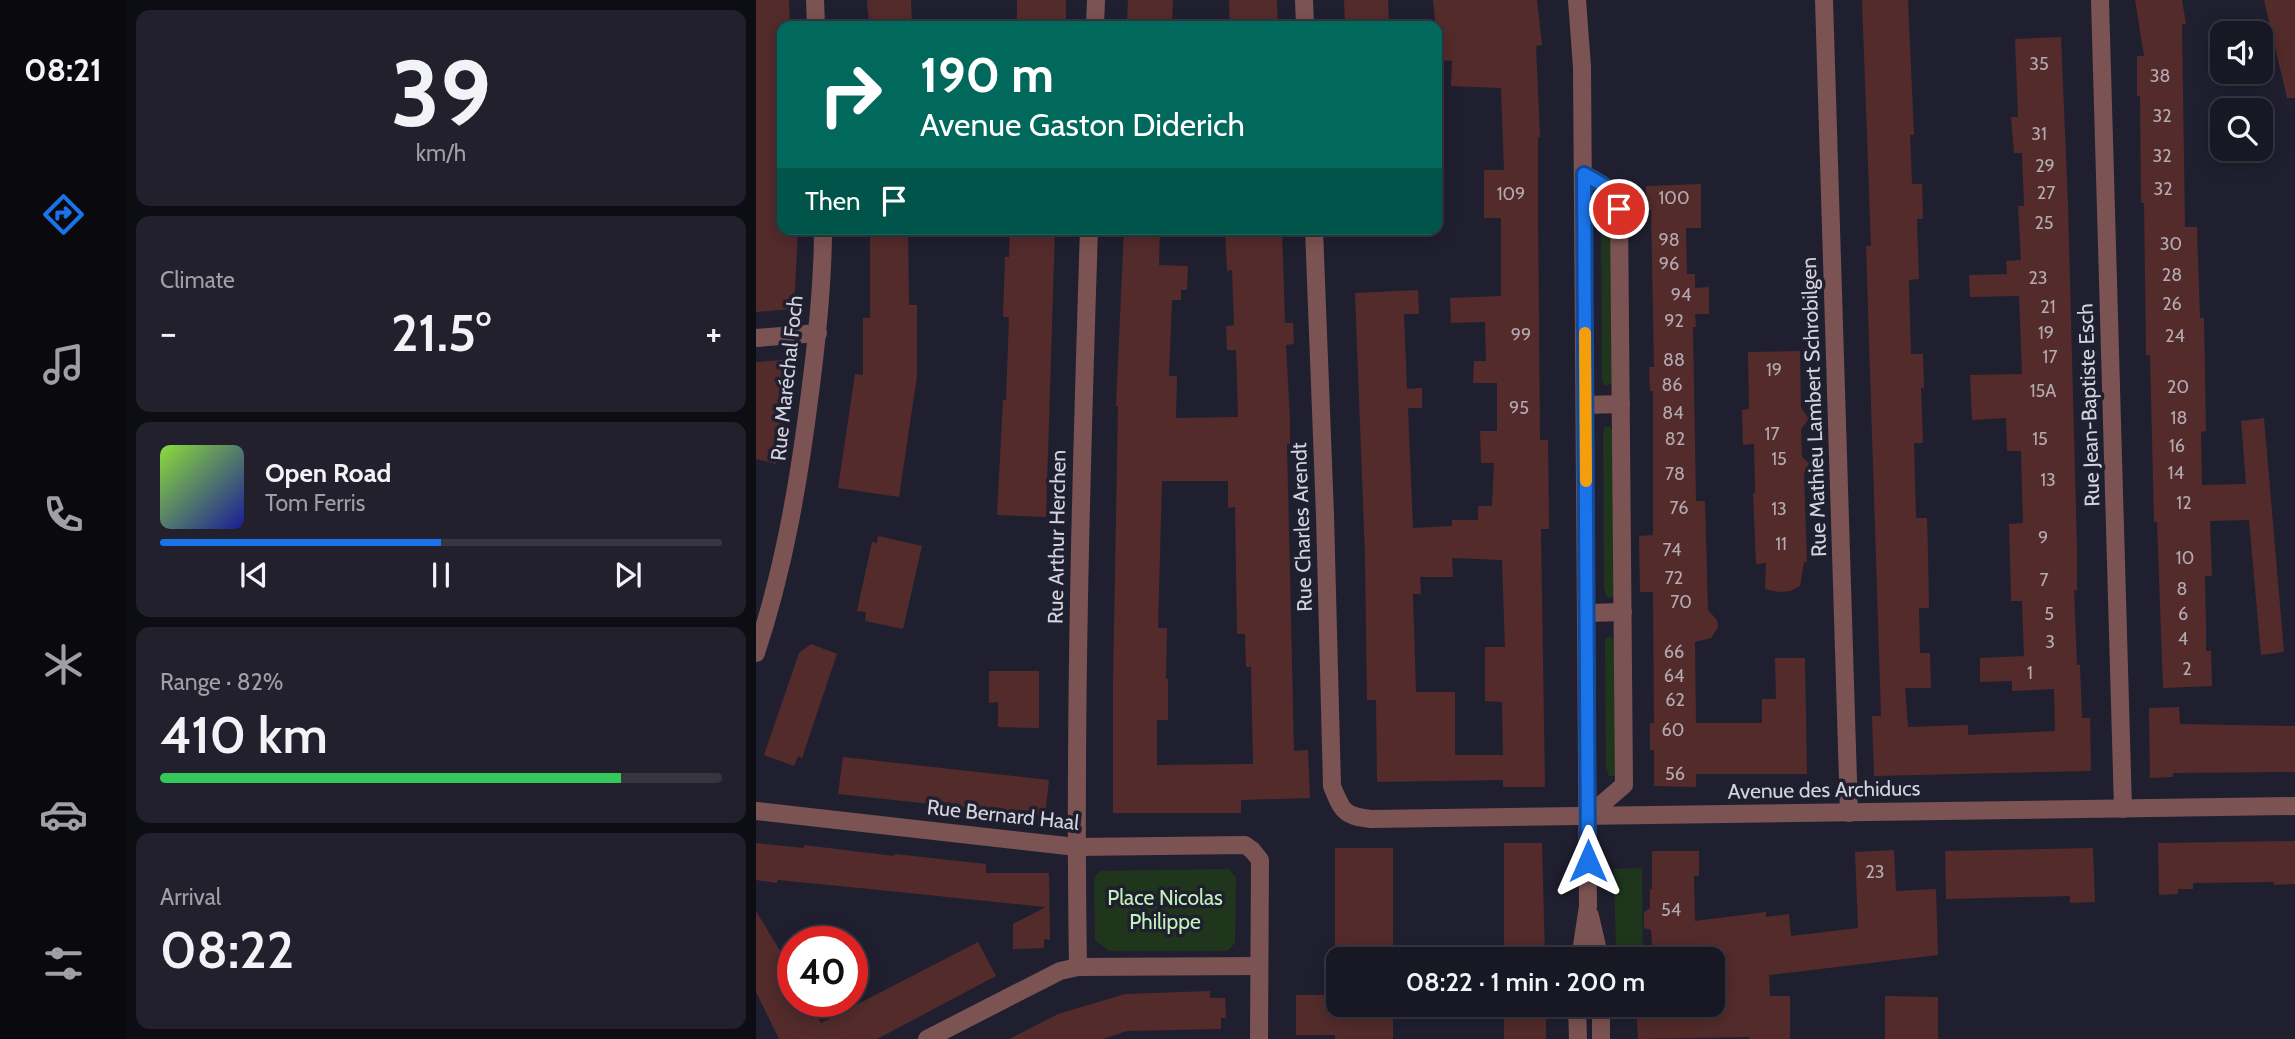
<!DOCTYPE html>
<html lang="en">
<head>
<meta charset="utf-8">
<style>
	:root { --surface:#181724; --page:#21202c; --text:#f1f3f6; --muted:#9f9fa6; --line:#363641; --accent:#1a73e8 }
	body { margin:0; font-family:Cabin,sans-serif; background:var(--page); color:var(--text); height:100vh; display:flex; flex-direction:column; font-size:26px; white-space:nowrap }
	* { box-sizing:border-box; margin:0 }
	p { font-size:23px; color:var(--muted) }
	.icon { flex:none; width:38px; height:38px; fill:none; stroke:currentColor; stroke-width:2; stroke-linecap:round; stroke-linejoin:round }
	.map { position:relative; flex:1; overflow:hidden }
	.side { display:flex; flex-direction:column; gap:10px; padding:10px; background:#0d0d14; width:630px }
	.side>* { flex:none }
	.top-card { position:absolute; left:21px; top:21px; width:665px; height:214px; border-radius:14px; box-shadow:0 4px 18px #0003,0 0 0 2px var(--line); background:#00695c; color:#fff; overflow:hidden }
	.fabs { position:absolute; left:1454px; top:21px; display:grid; gap:14px }
	.fabs a { display:grid; place-items:center; width:63px; height:63px; border-radius:14px; background:var(--surface); box-shadow:0 4px 18px #0003,0 0 0 2px var(--line); font-size:35px }
	.speed { position:absolute; left:21px; top:926px; display:flex; gap:14px; font-size:35px; font-weight:700; text-align:center }
	.speed>* { display:grid; place-content:center; width:91px; height:91px; border-radius:50%; background:var(--surface); box-shadow:0 4px 18px #0003,0 0 0 2px var(--line); line-height:1 }
	.speed .limit { border:10px solid #d22; background:#fff; color:#111 }
	.pin { position:absolute; display:grid; place-items:center; width:60px; height:60px; color:#fff; margin:-30px; border:4px solid #fff; border-radius:50%; box-shadow:0 2px 7px #0007 }
	.me { position:absolute; width:77px; margin:-38px; rotate:0deg; stroke-linejoin:round; filter:drop-shadow(0 0 5px #0008) }
	.turn { display:flex; align-items:center; gap:24px; height:147px; padding:0 28px; font-size:32px }
	.turn .icon { width:91px; height:91px; stroke-width:2.5 }
	.turn b { display:block; font-size:49px; line-height:60px }
	.then { display:flex; align-items:center; height:66px; padding:0 28px; background:#0003; gap:14px; font-size:26px }
	.big { font-size:52px; font-weight:600; line-height:1.1 }
	.side .tile { flex:1; display:flex; flex-direction:column; justify-content:center; gap:10px; min-width:0; padding:0 24px; border-radius:14px; background:var(--page) }
	.side .dial { align-items:center; gap:0 }
	.dial b { font-size:91px; line-height:1 }
	.song { display:flex; align-items:center; gap:21px }
	.cover { width:84px; height:84px; border-radius:10px; background:linear-gradient(135deg,hsl(90 70% 55%),hsl(240 70% 35%)) }
	.played { height:7px; border-radius:4px; background:linear-gradient(90deg,var(--accent) 50%,var(--line) 50%) }
	.keys { display:flex; justify-content:space-around; direction:ltr }
	.heat { display:flex; justify-content:space-between; align-items:center; font-size:38px; direction:ltr }
	.charge { height:10px; border-radius:5px; background:linear-gradient(90deg,#34c759 82%,var(--line) 0) }
	.trip { position:absolute; left:570px; top:947px; width:399px; height:70px; border-radius:14px; background:var(--surface); box-shadow:0 4px 18px #0003,0 0 0 2px var(--line); font-weight:600; line-height:70px; text-align:center }
	main { display:flex; flex:1; min-height:0 }
	.tab-bar { display:flex; flex-direction:column; width:126px; justify-content:space-around; align-items:center; background:#0a090e; color:var(--muted) }
	.tab-bar .icon { width:49px; height:49px }
	.tab-bar .active { color:var(--accent) }
	.tab-bar b { font-size:32px; color:var(--text) }
	.map>svg:first-child { display:block }
	.green { fill:#1f361c }
	.building { fill:#532b2b; fill-rule:evenodd }
	.lines { fill:none; stroke-linecap:round; stroke-linejoin:round }
	.minor { stroke:#7b5352; stroke-width:18 }
	.route-casing { stroke:#114b97; stroke-width:18 }
	.route { stroke:#1a73e8; stroke-width:12 }
	.slow { stroke:#f59e0b; stroke-width:12 }
	.labels { text-anchor:middle; stroke-width:7; stroke-linejoin:round; paint-order:stroke }
	.number-label { font-size:18px; fill:#b3a9b1 }
	.street-label { font-size:21px; fill:#d3d3de; stroke:#201f30 }
	.park-label { font-size:21px; fill:#c2f2ba; stroke:#201f30 }
</style>
</head>
<body>
<main>
<nav class="tab-bar">
<b>08:21</b>
<svg class="icon active" aria-label="directions" viewBox="0 0 24 24"><path d="M12 3l9 9-9 9-9-9zM9 14v-3h6M13 9l2 2-2 2"/></svg>
<svg class="icon" aria-label="music" viewBox="0 0 24 24"><path d="M9 18V5l10-2v13"/><circle cx="6" cy="18" r="3"/><circle cx="16" cy="16" r="3"/></svg>
<svg class="icon" aria-label="phone" viewBox="0 0 24 24"><path d="M5 4h4l2 5-3 2q2 4 5 5l2-3 5 2v4C11 20 4 13 5 4z"/></svg>
<svg class="icon" aria-label="climate" viewBox="0 0 24 24"><path d="M12 3v18M4 7l16 10M4 17L20 7"/></svg>
<svg class="icon" aria-label="car" viewBox="0 0 24 24"><path d="M5 17H2v-5l4-1 3-4h7l3 4 3 1v5h-3M9 17h6M6 11h13"/><circle cx="7" cy="17" r="2"/><circle cx="17" cy="17" r="2"/></svg>
<svg class="icon" aria-label="filters" viewBox="0 0 24 24"><path d="M4 7h16M4 17h16"/><circle cx="9" cy="7" r="2"/><circle cx="15" cy="17" r="2"/></svg>
</nav>
<section class="side">
<div class="tile dial"><b>39</b><p>km/h</p></div>
<div class="tile"><p>Climate</p>
<div class="heat"><a>−</a><b class="big">21.5°</b><a>+</a></div>
</div>
<div class="tile">
<div class="song"><i class="cover"></i><div><b>Open Road</b><p>Tom Ferris</p></div></div>
<div class="played"></div>
<div class="keys"><svg class="icon" aria-label="previous" viewBox="0 0 24 24"><path d="M18 5L8 12l10 7zM5 5v14"/></svg><svg class="icon" aria-label="pause" viewBox="0 0 24 24"><path d="M8 5v14M16 5v14"/></svg><svg class="icon" aria-label="next" viewBox="0 0 24 24"><path d="M6 5l10 7-10 7zM19 5v14"/></svg></div>
</div>
<div class="tile"><p>Range · 82%</p><b class="big">410 km</b><div class="charge"></div></div>
<div class="tile"><p>Arrival</p><b class="big">08:22</b></div>
</section>
<div class="map">
<svg width="1539" height="1039" viewBox="0 0 1539 1039">
	<rect width="100%" height="100%" fill="#201f30"/>
	<g class="green">
		<polygon points="852,213 856,214 857,383 848,386 846,378 845,216"/>
		<polygon points="854,426 857,433 858,591 857,597 853,598 850,596 848,586 847,435 848,427"/>
		<polygon points="853,636 858,640 860,776 853,776 850,767 849,648 849,640"/>
		<polygon points="886,868 887,954 880,959 876,958 874,954 860,954 858,869"/>
		<polygon points="472,869 480,877 479,943 471,951 353,951 339,940 338,878 344,871"/>
	</g>
	<g class="building">
		<polygon points="0,0 33,0 34,26 26,26 26,229 42,229 38,309 0,312"/>
		<polygon points="111,0 155,0 156,26 113,26"/>
		<rect x="261" y="0" width="49" height="26"/>
		<polygon points="372,0 417,0 416,26 371,26"/>
		<polygon points="473,0 521,0 522,26 474,26"/>
		<polygon points="588,0 632,0 633,26 589,26"/>
		<path d="M677,0H781L786,45L780,46L784,137H782V218L784,440H792L793,529H785L789,787H747V780L621,782L620,700H611L609,556L599,293L662,290L663,314H648L651,389L666,388V408H652L657,528L696,526V520H722V506H736L738,463H725L724,431H741V383H717L718,361H730L729,322L695,323L694,298L745,296V218H728V170H748L745,88L695,86L696,61L683,60ZM696,558L746,560L749,647H729V701L746,702L747,755H699V692H660L657,594H665L664,577H697Z"/>
		<polygon points="1106,0 1152,0 1158,135 1154,135 1156,184 1166,184 1167,219 1161,219 1163,279 1153,280 1155,354 1167,354 1168,388 1165,388 1167,443 1158,443 1160,518 1171,518 1172,552 1173,608 1163,608 1164,653 1174,653 1175,688 1149,688 1152,727 1212,725 1212,735 1299,731 1298,689 1256,691 1256,681 1224,682 1224,658 1268,656 1266,601 1255,601 1253,524 1267,523 1265,451 1251,451 1250,418 1216,420 1214,375 1266,374 1263,296 1214,297 1213,275 1251,274 1250,261 1265,260 1262,206 1268,206 1266,153 1258,153 1255,117 1262,117 1259,39 1305,37 1312,205 1321,549 1321,590 1318,590 1321,665 1324,665 1326,718 1334,718 1335,771 1118,776 1116,716 1125,716 1110,246 1115,246"/>
		<polygon points="1379,0 1426,0 1430,24 1426,24 1429,227 1441,227 1444,318 1448,318 1450,431 1445,432 1446,485 1490,484 1485,421 1508,418 1528,652 1505,655 1493,520 1454,521 1456,576 1449,576 1450,626 1450,651 1455,651 1456,686 1407,688 1401,522 1398,522 1394,355 1390,355 1388,203 1385,203 1384,96 1381,96 1381,56 1388,56"/>
		<polygon points="1508,0 1539,0 1539,98 1531,98"/>
		<polygon points="945,184 945,228 930,228 931,274 939,274 939,288 953,287 953,314 939,314 940,327 937,327 940,501 949,501 952,610 961,620 962,627 955,638 939,642 940,723 1006,723 1006,699 1020,699 1019,658 1049,658 1051,774 940,774 940,787 898,786 898,750 894,750 894,723 898,723 897,592 884,592 883,536 897,535 897,391 894,391 893,367 898,367 895,210 891,210 890,186"/>
		<polygon points="114,229 152,229 153,305 161,305 161,376 143,497 82,488 99,374 107,375 107,318 114,318"/>
		<polygon points="254,229 299,229 290,517 241,515 247,400 250,400 253,317 247,317 249,257 253,257"/>
		<path d="M368,229H404L403,265L432,266L431,290H425V300H416L413,376H421L420,418L482,417L480,350H471L470,326L478,325L476,270L471,271L469,229H526L529,323H537L538,344L530,345L534,420V444H531L538,751L552,750L554,798L485,800V813H357V680L362,407L360,406ZM406,481H472V508L479,507L481,634H489L490,667H495L497,764L401,765V720H412V679H410L411,628H402Z"/>
		<polygon points="1044,351 1045,408 1053,419 1045,429 1046,457 1053,463 1048,474 1051,562 1048,562 1044,586 1035,591 1023,592 1009,589 1010,563 1000,564 997,493 999,493 998,444 987,445 986,410 993,409 992,352"/>
		<polygon points="27,360 31,368 31,373 20,464 0,459 0,362"/>
		<polygon points="122,536 166,546 147,629 109,621 110,612 101,611 116,542 121,543"/>
		<polygon points="55,644 81,654 46,758 42,756 38,766 8,755 43,653"/>
		<polygon points="233,671 283,671 283,728 242,727 242,702 233,703"/>
		<polygon points="1423,707 1424,724 1539,726 1539,772 1417,773 1417,777 1394,778 1393,708"/>
		<polygon points="87,757 293,780 289,816 82,794"/>
		<polygon points="1539,841 1539,884 1518,885 1518,882 1437,883 1437,889 1422,889 1422,894 1403,895 1402,843"/>
		<polygon points="0,843 48,848 48,845 138,856 139,854 230,864 230,873 293,873 294,940 288,939 288,948 257,949 257,924 290,907 113,889 22,880 21,883 0,880"/>
		<polygon points="748,843 786,843 789,959 748,959"/>
		<rect x="579" y="848" width="58" height="111"/>
		<polygon points="1337,848 1339,902 1314,903 1314,896 1190,899 1189,851"/>
		<polygon points="1138,850 1140,891 1180,889 1182,955 1013,975 1014,996 1034,996 1034,1039 993,1039 993,1037 882,1039 880,1004 957,1004 957,959 897,959 895,930 888,928 888,912 894,908 894,889 896,889 896,851 943,851 943,876 938,876 939,921 1010,912 1010,917 1033,914 1035,936 1102,928 1099,852"/>
		<polygon points="0,911 37,972 37,1001 53,1001 65,1023 222,942 240,976 121,1039 23,1039 0,992"/>
		<polygon points="454,991 454,998 469,998 470,1018 465,1018 465,1029 371,1031 347,1039 253,1039 302,1014 369,994"/>
		<polygon points="540,995 583,995 583,1004 637,1004 637,1039 579,1039 579,1035 540,1035"/>
		<polygon points="1129,996 1182,997 1182,1039 1129,1039"/>
		<rect x="748" y="1004" width="42" height="35"/>
	</g>
	<g class="lines">
		<g class="minor">
			<polyline points="59,0 60,26"/>
			<polyline points="548,0 549,26"/>
			<polyline points="821,0 826,67 832,906 824,959"/>
			<polyline points="1068,0 1093,813"/>
			<polyline points="1344,0 1367,809"/>
			<polyline points="339,26 340,0"/>
			<polyline points="828,174 847,185 863,209 868,785 832,816"/>
			<path d="M558,229L569,515L576,786C586,811 588,816 615,819L1539,806"/>
			<polyline points="0,338 62,333"/>
			<polyline points="829,405 865,404"/>
			<polyline points="831,613 867,612"/>
			<path d="M0,653C28,569 43,481 54,393C61,339 67,284 67,229"/>
			<polyline points="0,811 320,847 489,845 496,850 504,860 503,1039"/>
			<polyline points="834,916 844,959"/>
			<path d="M322,967C318,720 325,476 333,229"/>
			<polyline points="821,1004 822,1039"/>
			<polyline points="845,1004 845,1039"/>
			<polyline points="171,1039 304,971 322,967 503,966"/>
		</g>
	</g>
	<g class="lines">
		<g class="route-casing">
			<polyline id="route" points="832,861 828,174 847,185 863,209"/>
		</g>
		<use href="#route" class="route"/>
		<polyline class="slow" points="829,333 830,481"/>
	</g>
	<g class="labels">
		<g class="number-label">
			<text x="1283" y="70">35</text>
			<text x="1404" y="82">38</text>
			<text x="1406" y="122">32</text>
			<text x="1283" y="140">31</text>
			<text x="1406" y="162">32</text>
			<text x="1289" y="172">29</text>
			<text x="1407" y="195">32</text>
			<text x="1290" y="199">27</text>
			<text x="755" y="200">109</text>
			<text x="918" y="204">100</text>
			<text x="1288" y="229">25</text>
			<text x="913" y="246">98</text>
			<text x="1415" y="250">30</text>
			<text x="913" y="270">96</text>
			<text x="1416" y="281">28</text>
			<text x="1282" y="284">23</text>
			<text x="925" y="301">94</text>
			<text x="1416" y="310">26</text>
			<text x="1292" y="313">21</text>
			<text x="918" y="327">92</text>
			<text x="1290" y="339">19</text>
			<text x="765" y="341">99</text>
			<text x="1419" y="342">24</text>
			<text x="1294" y="363">17</text>
			<text x="918" y="366">88</text>
			<text x="1018" y="376">19</text>
			<text x="916" y="391">86</text>
			<text x="1422" y="393">20</text>
			<text x="1287" y="397">15A</text>
			<text x="763" y="414">95</text>
			<text x="917" y="419">84</text>
			<text x="1423" y="424">18</text>
			<text x="1016" y="440">17</text>
			<text x="919" y="445">82</text>
			<text x="1284" y="445">15</text>
			<text x="1421" y="452">16</text>
			<text x="1023" y="465">15</text>
			<text x="1420" y="479">14</text>
			<text x="919" y="480">78</text>
			<text x="1292" y="486">13</text>
			<text x="1428" y="509">12</text>
			<text x="923" y="514">76</text>
			<text x="1023" y="515">13</text>
			<text x="1287" y="544">9</text>
			<text x="1025" y="550">11</text>
			<text x="916" y="556">74</text>
			<text x="1429" y="564">10</text>
			<text x="918" y="584">72</text>
			<text x="1288" y="586">7</text>
			<text x="1426" y="595">8</text>
			<text x="925" y="608">70</text>
			<text x="1293" y="620">5</text>
			<text x="1427" y="620">6</text>
			<text x="1427" y="645">4</text>
			<text x="1294" y="648">3</text>
			<text x="918" y="658">66</text>
			<text x="1431" y="675">2</text>
			<text x="1274" y="679">1</text>
			<text x="918" y="682">64</text>
			<text x="919" y="706">62</text>
			<text x="917" y="736">60</text>
			<text x="919" y="780">56</text>
			<text x="1119" y="878">23</text>
			<text x="915" y="916">54</text>
		</g>
		<g class="street-label">
			<text transform="translate(31 378) rotate(-84)" y="7">Rue Maréchal Foch</text>
			<text transform="translate(1333 405) rotate(-92)" y="7">Rue Jean-Baptiste Esch</text>
			<text transform="translate(1058 407) rotate(-92)" y="7">Rue Mathieu Lambert Schrobilgen</text>
			<text transform="translate(546 527) rotate(-92)" y="7">Rue Charles Arendt</text>
			<text transform="translate(301 537) rotate(-89)" y="7">Rue Arthur Herchen</text>
			<text transform="translate(1068 790) rotate(-1)" y="7">Avenue des Archiducs</text>
			<text transform="translate(247 815) rotate(6)" y="7">Rue Bernard Haal</text>
		</g>
		<g class="park-label">
			<text x="409" y="905">Place Nicolas<tspan x="409" dy="24">Philippe</tspan></text>
		</g>
	</g>
</svg>
<div class="fabs">
<a><svg class="icon" aria-label="sound" viewBox="0 0 24 24"><path d="M4 9h4l5-4v14l-5-4H4zM17 9q2 3 0 6"/></svg></a>
<a><svg class="icon" aria-label="search" viewBox="0 0 24 24"><circle cx="10" cy="10" r="6"/><path d="M15 15l6 6"/></svg></a>
</div>
<div class="speed"><div class="limit">40</div></div>
<div class="pin" style="left:863px;top:209px;background:#d93025"><svg class="icon" aria-label="arrive" viewBox="0 0 24 24"><path d="M6 21V4h12l-3 4 3 4H6"/></svg></div>
<svg class="me" style="left:832px;top:861px" viewBox="-20 -20 40 40"><path d="M0-17L14 15 0 8-14 15z" fill="#1a73e8" stroke="#fff" stroke-width="4"/></svg>
<div class="trip">08:22 · 1 min · 200 m</div>
<div class="top-card">
<div class="turn"><svg class="icon" aria-label="right" viewBox="0 0 24 24"><path d="M7 20v-9h11M14 6l5 5-5 5"/></svg><div><b>190 m</b>Avenue Gaston Diderich</div></div>
<div class="then">Then<svg class="icon" aria-label="arrive" viewBox="0 0 24 24"><path d="M6 21V4h12l-3 4 3 4H6"/></svg></div>
</div>
</div>
</main>
</body>
</html>
